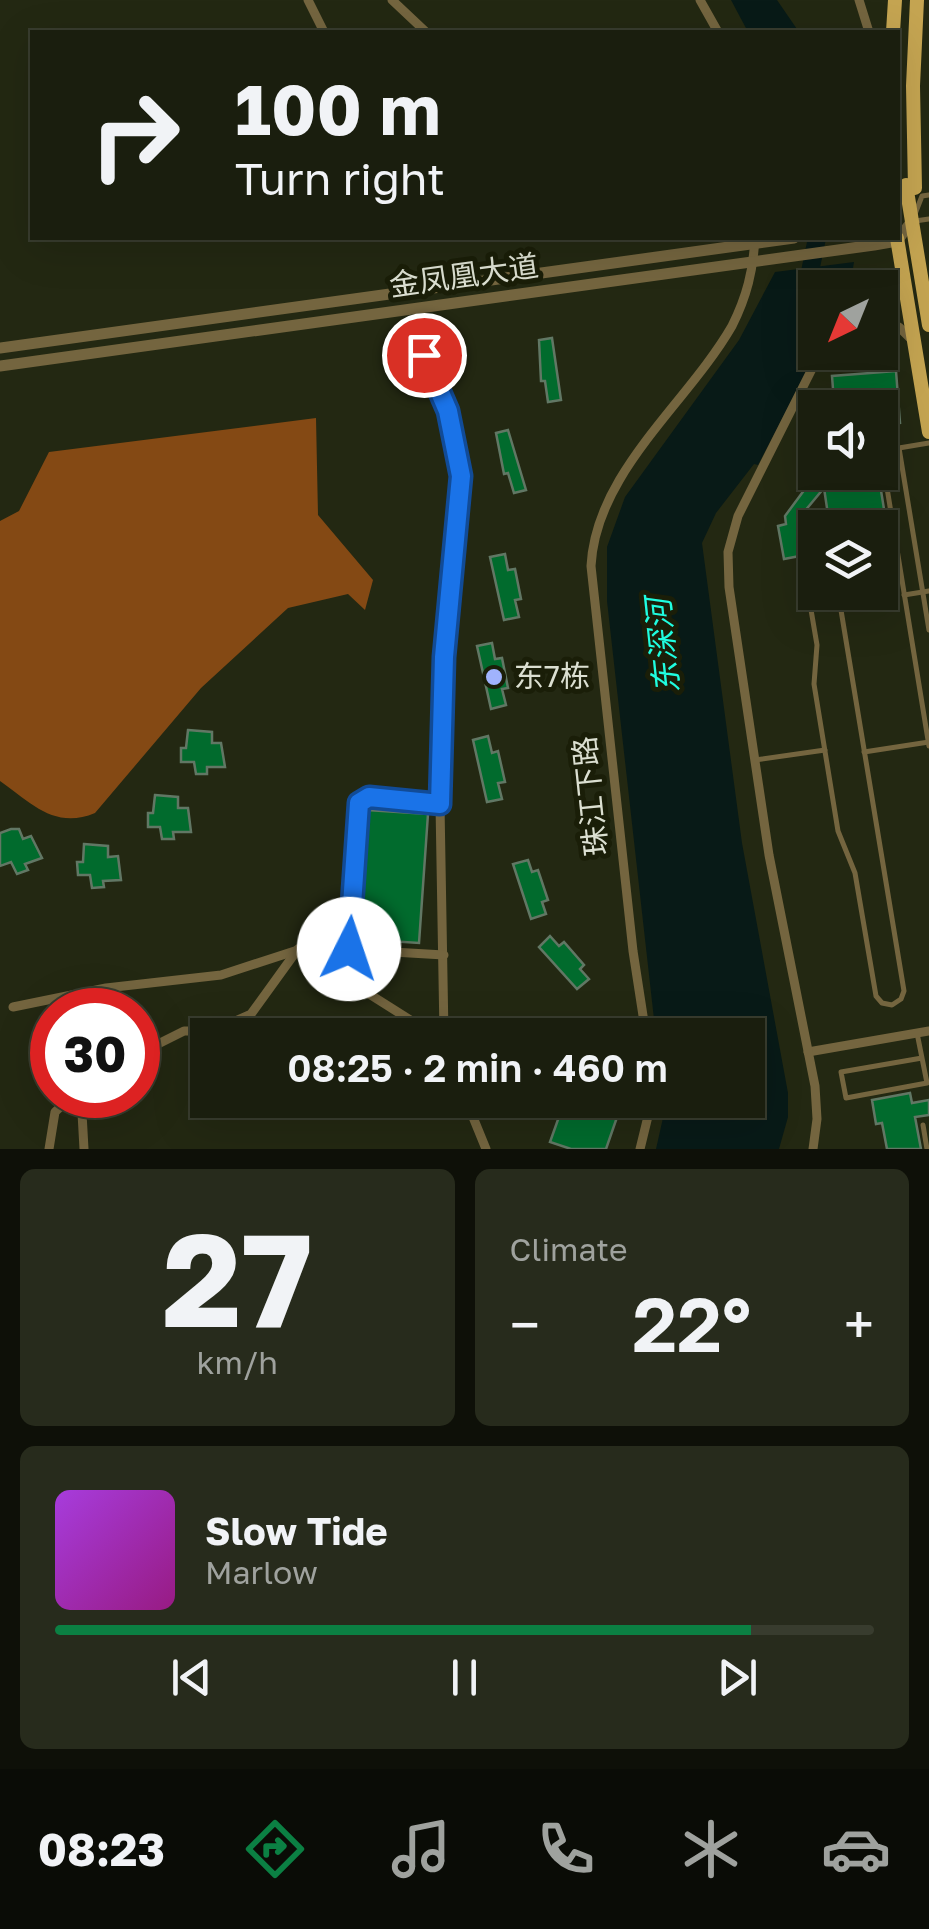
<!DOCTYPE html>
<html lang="en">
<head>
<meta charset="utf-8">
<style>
	:root { --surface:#1a1e0e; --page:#272b1c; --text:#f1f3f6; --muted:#9fa29e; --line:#383c2e; --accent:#0b8043 }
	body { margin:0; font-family:"Golos Text","Noto Sans SC",sans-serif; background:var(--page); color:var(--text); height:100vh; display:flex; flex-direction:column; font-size:38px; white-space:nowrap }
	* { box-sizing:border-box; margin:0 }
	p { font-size:32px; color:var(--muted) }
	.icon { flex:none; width:55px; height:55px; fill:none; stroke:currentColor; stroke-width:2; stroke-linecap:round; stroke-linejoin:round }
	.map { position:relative; height:1149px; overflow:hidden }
	.drawer { display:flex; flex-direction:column; gap:20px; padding:20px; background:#0e1008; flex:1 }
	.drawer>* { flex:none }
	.banner { position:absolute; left:30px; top:30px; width:870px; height:210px; border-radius:0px; box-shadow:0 10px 40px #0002,0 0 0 2px var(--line); background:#1a1e0e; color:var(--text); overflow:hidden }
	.needle { width:65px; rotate:223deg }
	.fabs { position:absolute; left:798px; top:270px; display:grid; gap:20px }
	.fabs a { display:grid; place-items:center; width:100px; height:100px; border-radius:0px; background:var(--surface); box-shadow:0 10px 40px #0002,0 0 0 2px var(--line); font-size:50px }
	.speed { position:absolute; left:30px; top:988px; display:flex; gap:20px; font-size:50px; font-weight:700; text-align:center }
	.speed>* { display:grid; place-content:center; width:130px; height:130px; border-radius:50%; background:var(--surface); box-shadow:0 10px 40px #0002,0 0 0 2px var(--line); line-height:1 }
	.speed .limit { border:15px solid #d22; background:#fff; color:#111 }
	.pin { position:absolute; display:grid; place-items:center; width:85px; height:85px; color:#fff; margin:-42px; border:5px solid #fff; border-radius:50%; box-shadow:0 2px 10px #0007 }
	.me { position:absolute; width:110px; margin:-55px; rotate:4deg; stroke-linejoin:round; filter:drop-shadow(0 0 8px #0008) }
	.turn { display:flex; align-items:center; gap:35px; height:210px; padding:0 40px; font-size:45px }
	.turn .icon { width:130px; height:130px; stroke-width:2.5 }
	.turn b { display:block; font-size:70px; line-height:85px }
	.big { font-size:75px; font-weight:600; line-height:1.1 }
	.drawer .widget { flex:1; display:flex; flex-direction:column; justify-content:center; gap:15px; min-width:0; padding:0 35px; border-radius:15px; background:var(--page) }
	.drawer .dial { align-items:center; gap:0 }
	.dial b { font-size:130px; line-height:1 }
	.song { display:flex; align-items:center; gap:30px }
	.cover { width:120px; height:120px; border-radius:15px; background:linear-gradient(135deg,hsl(280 70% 55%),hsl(310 70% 35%)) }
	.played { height:10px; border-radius:5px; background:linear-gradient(90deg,var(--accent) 85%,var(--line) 85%) }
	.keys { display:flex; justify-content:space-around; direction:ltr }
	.heat { display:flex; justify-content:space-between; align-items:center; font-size:55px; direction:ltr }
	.drawer .tiles { flex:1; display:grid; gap:20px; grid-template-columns:1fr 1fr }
	.widget:last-child { grid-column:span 2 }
	.trip { position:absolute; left:190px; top:1018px; width:575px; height:100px; border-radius:0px; background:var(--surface); box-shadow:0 10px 40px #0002,0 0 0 2px var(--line); font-weight:600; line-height:100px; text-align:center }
	.menu { display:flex; height:160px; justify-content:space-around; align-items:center; background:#0a0c06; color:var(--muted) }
	.menu .icon { width:70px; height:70px }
	.menu .on { color:var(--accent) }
	.menu b { font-size:45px; color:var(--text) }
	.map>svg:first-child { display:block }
	.forest { fill:#844914 }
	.water { fill:#081a17 }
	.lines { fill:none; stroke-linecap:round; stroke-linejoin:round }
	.river { stroke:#081a17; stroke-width:18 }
	.building { fill:#016b2d; stroke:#617764; stroke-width:2.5 }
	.service { stroke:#74653f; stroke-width:5 }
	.minor { stroke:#74653f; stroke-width:9 }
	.tertiary { stroke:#74653f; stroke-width:11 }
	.primary { stroke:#c4a451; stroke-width:14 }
	.route-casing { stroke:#114b97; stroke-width:25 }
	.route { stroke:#1a73e8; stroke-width:18 }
	.poi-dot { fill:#a0b3fd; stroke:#1a1e08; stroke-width:4 }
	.labels { text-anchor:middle; stroke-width:10; stroke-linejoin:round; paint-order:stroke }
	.street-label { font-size:30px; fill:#dbdfd1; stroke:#1a1e08 }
	.poi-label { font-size:30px; fill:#dbdfd1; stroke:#1a1e08; text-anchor:start }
	.water-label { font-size:32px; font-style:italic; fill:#1ffde0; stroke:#1a1e08 }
</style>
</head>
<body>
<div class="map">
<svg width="929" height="1149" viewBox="0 0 929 1149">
	<rect width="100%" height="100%" fill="#232812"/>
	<path class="forest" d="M316,418L318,515L373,580L365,610L348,594L288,608L201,688L95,813C55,830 31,803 0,781V521L19,511L49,452Z"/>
	<g class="water">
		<polygon points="731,0 777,0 799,32 748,32"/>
		<polygon points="854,262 850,287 815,288 816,353 758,465 754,464 716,513 702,543 742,843 788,1093 788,1117 779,1149 656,1149 667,1100 748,1100 748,1035 658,1035 655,1028 607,601 607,547 625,497 739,340 775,272"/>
	</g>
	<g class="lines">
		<polyline class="river" points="806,291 817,238"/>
	</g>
	<g class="building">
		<polygon points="552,338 561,400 548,402 545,381 541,381 539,340"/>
		<polygon points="896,371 900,423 880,425 880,408 838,408 838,401 834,402 832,376"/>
		<polygon points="508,430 526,490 514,493 508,473 504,474 496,433"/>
		<polygon points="821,472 878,472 889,540 880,541 880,528 830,528 824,488 799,518 804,546 815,544 815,564 807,565 805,555 784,559 778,526 786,524 785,516 811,481 822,479"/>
		<polygon points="505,554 508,570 515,569 521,599 515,600 519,617 504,620 490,557"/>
		<polygon points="492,643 495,659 502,658 508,688 502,689 506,705 491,709 477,646"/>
		<polygon points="188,730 212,732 212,743 221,743 225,767 207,767 207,774 196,774 194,762 181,762 181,748 186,748"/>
		<polygon points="488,736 492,753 498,751 505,782 498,783 502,799 487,802 473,740"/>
		<polygon points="155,795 178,797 178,808 188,808 191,832 173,832 174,839 162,839 160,827 148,827 148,813 153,813"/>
		<polygon points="367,810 428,814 419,943 358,939"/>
		<polygon points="11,829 19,829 23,839 31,836 42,858 25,864 28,870 17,874 11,862 0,866 0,833"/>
		<polygon points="84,844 108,846 108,857 118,856 121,880 103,881 104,887 92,888 90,875 78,875 77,862 83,862"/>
		<polygon points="528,860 532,872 538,870 548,900 542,902 546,914 531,919 513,864"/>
		<polygon points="550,936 559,946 564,942 584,965 580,969 589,979 577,989 539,947"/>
		<polygon points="910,1093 912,1103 929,1100 929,1115 915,1117 921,1149 887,1149 882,1123 876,1124 872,1100"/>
		<polygon points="565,1100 623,1100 606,1149 571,1149 550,1142"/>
	</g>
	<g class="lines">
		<g class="service">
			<polyline points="915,214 922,196 929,195"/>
			<polyline points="915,221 929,219"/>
			<polyline points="929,443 881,451 929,746"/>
			<polyline points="899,448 929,630"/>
			<polyline points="815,586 809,598 817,645 814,684 838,831 855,873 876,996 882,1003 892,1005 901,999 904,991 838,592"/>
			<polyline points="904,595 929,591"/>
			<polyline points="864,752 929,742"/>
			<polyline points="755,760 825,750"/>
			<polyline points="917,1033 927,1083 846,1098 841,1072 922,1058"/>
			<polyline points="923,1125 927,1149"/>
		</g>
		<g class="minor">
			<polyline points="308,0 324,32"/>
			<polyline points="392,0 426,32"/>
			<polyline points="700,0 718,32"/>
			<polyline points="859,0 869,32"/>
			<polyline points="880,301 887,292 905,289"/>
			<polyline points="880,318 899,327 914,342"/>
			<polyline points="415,333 447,411 461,476 444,657 440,805 444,1035"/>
			<polyline points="349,949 359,803 369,797 440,805"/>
			<polyline points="13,1007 106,988 221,975 307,947 444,955"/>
			<path d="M646,1035L633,951L591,566C596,472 687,404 732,326C747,296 753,271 755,238"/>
			<polyline points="808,1052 929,1031"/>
			<polyline points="138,1054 184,1031 213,1031 251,1014 298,949 434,1035"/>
			<polyline points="81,1095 84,1149"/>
			<polyline points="466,1100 486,1149"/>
			<polyline points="49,1149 55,1112 73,1095"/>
			<polyline points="640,1149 652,1100"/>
			<polyline points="813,1149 817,1119 815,1086 769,855 729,587 728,552 738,516 820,353 839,352"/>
		</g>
		<g class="tertiary">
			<polyline points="0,348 794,238"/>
			<polyline points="0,366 874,245 897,241 912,221"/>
		</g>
		<g class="primary">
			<polyline points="917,0 913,86 915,188 906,185 929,325"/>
			<polyline points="893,32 895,0"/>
			<polyline points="897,238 929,432"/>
		</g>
	</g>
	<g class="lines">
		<g class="route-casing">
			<polyline id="route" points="349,949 359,803 369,797 440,804 444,657 461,476 448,411 424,355"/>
		</g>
		<use href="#route" class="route"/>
	</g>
	<circle class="poi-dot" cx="494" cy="677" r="10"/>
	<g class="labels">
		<g class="street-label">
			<text transform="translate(464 276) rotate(-8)" y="10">金凤凰大道</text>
			<text transform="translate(591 796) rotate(-96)" y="10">珠江下路</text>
		</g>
		<g class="poi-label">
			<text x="514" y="687">东7栋</text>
		</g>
		<g class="water-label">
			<text transform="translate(663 646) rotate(-96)" y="11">东深河</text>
		</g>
	</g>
</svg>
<div class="fabs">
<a><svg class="needle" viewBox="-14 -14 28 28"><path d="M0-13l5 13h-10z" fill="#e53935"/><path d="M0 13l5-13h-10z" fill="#9fa29e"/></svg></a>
<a><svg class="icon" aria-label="sound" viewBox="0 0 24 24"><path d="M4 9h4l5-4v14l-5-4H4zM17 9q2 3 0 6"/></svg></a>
<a><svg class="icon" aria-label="layers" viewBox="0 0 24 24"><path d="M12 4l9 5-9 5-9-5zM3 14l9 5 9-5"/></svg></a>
</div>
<div class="speed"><div class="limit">30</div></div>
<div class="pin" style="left:424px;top:355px;background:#d93025"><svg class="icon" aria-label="arrive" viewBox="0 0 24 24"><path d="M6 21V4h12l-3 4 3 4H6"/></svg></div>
<svg class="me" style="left:349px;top:949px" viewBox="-20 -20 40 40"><circle r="19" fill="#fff"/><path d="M0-13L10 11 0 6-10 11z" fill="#1a73e8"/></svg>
<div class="trip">08:25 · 2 min · 460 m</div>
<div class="banner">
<div class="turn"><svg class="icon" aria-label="right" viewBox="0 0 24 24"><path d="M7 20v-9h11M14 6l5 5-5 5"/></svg><div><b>100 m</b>Turn right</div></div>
</div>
</div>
<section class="drawer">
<div class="tiles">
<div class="widget dial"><b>27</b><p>km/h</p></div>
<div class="widget"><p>Climate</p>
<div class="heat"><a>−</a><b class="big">22°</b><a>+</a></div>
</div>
<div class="widget">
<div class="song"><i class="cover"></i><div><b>Slow Tide</b><p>Marlow</p></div></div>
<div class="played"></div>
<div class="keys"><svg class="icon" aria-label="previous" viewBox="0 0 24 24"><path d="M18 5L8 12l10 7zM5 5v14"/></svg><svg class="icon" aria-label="pause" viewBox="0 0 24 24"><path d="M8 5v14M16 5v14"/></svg><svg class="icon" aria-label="next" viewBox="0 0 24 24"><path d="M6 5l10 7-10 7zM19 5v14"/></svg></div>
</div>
</div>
</section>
<nav class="menu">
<b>08:23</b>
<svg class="icon on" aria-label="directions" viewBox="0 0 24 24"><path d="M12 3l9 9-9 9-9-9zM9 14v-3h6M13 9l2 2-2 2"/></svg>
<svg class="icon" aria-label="music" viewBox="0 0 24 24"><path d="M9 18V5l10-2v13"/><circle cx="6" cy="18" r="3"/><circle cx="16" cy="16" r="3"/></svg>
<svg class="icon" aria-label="phone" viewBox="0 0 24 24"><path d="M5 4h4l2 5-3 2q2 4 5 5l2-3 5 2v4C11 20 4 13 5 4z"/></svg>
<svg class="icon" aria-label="climate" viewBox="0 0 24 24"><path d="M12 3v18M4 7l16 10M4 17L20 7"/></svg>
<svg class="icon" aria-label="car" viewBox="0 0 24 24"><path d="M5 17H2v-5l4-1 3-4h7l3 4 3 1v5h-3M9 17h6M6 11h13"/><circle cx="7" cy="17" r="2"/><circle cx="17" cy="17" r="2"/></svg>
</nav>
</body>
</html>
